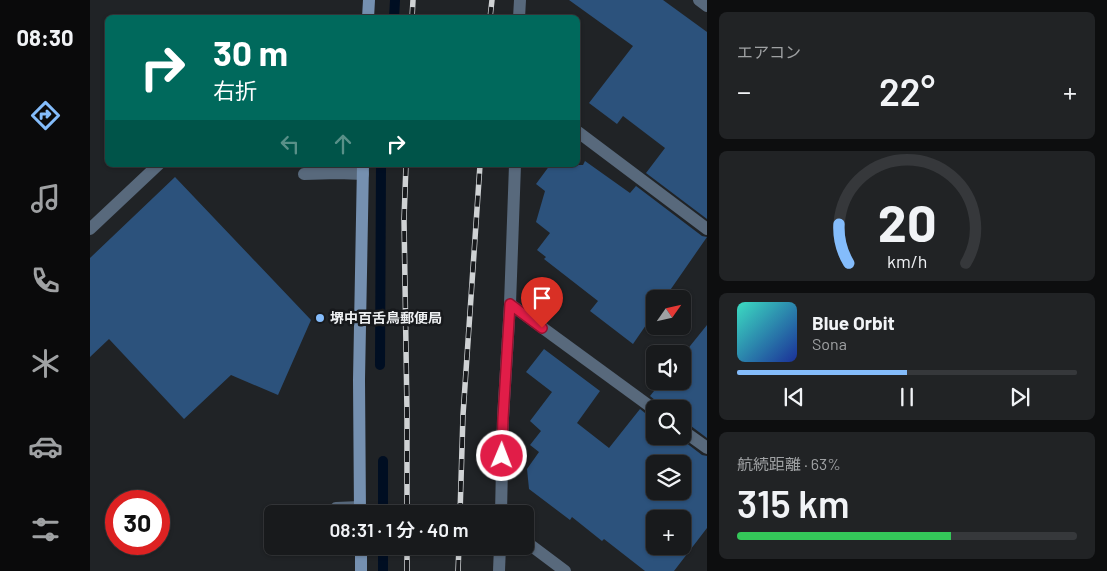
<!DOCTYPE html>
<html lang="ja">
<head>
<meta charset="utf-8">
<style>
	:root { --surface:#181a1c; --page:#212325; --text:#f1f3f6; --muted:#9fa1a3; --line:#36383b; --accent:#84bcfb }
	body { margin:0; font-family:Barlow,"Noto Sans JP",sans-serif; background:var(--page); color:var(--text); height:100vh; display:flex; flex-direction:column; font-size:19px; white-space:nowrap }
	* { box-sizing:border-box; margin:0 }
	p { font-size:16px; color:var(--muted) }
	.icon { flex:none; width:28px; height:28px; fill:none; stroke:currentColor; stroke-width:2; stroke-linecap:round; stroke-linejoin:round }
	.map { position:relative; flex:1; overflow:hidden }
	.drawer { display:flex; flex-direction:column; gap:12px; padding:12px; background:#0d0e0f; width:400px }
	.drawer>* { flex:none }
	.hud { position:absolute; left:15px; top:15px; width:475px; height:152px; border-radius:8px; box-shadow:0 1px 4px #0004,0 0 0 1px var(--line); background:#00695c; color:#fff; overflow:hidden }
	.needle { width:32px; rotate:56deg }
	.buttons { position:absolute; left:556px; top:290px; display:grid; gap:10px }
	.buttons a { display:grid; place-items:center; width:45px; height:45px; border-radius:8px; background:var(--surface); box-shadow:0 1px 4px #0004,0 0 0 1px var(--line); font-size:25px }
	.speed { position:absolute; left:15px; top:490px; display:flex; gap:10px; font-size:25px; font-weight:700; text-align:center }
	.speed>* { display:grid; place-content:center; width:65px; height:65px; border-radius:50%; background:var(--surface); box-shadow:0 1px 4px #0004,0 0 0 1px var(--line); line-height:1 }
	.speed .limit { border:8px solid #d22; background:#fff; color:#111 }
	.pin { position:absolute; display:grid; place-items:center; width:42px; height:42px; color:#fff; margin:-51px -21px; border-radius:50% 50% 50% 0; rotate:-45deg; box-shadow:0 0 5px #0007 }
	.pin .icon { rotate:45deg }
	.me { position:absolute; width:55px; margin:-28px; rotate:1deg; stroke-linejoin:round; filter:drop-shadow(0 0 4px #0008) }
	.turn { display:flex; align-items:center; gap:18px; height:105px; padding:0 25px; font-size:22px }
	.turn .icon { width:65px; height:65px; stroke-width:2.5 }
	.turn b { display:block; font-size:35px; line-height:42px }
	.lanes { display:flex; align-items:center; height:48px; padding:0 25px; background:#0003; justify-content:center; gap:25px; direction:ltr }
	.lanes .off { opacity:.35 }
	.big { font-size:38px; font-weight:600; line-height:1.1 }
	.drawer .widget { flex:1; display:flex; flex-direction:column; justify-content:center; gap:8px; min-width:0; padding:0 18px; border-radius:8px; background:var(--page) }
	.drawer .dial { align-items:center; gap:0 }
	.dial svg { height:130px; overflow:visible; fill:none; stroke:var(--line); stroke-width:7; stroke-linecap:round; text-anchor:middle }
	.dial text { fill:var(--text); stroke:none }
	.song { display:flex; align-items:center; gap:15px }
	.cover { width:60px; height:60px; border-radius:8px; background:linear-gradient(135deg,hsl(170 70% 55%),hsl(230 70% 35%)) }
	.played { height:5px; border-radius:2px; background:linear-gradient(90deg,var(--accent) 50%,var(--line) 50%) }
	.keys { display:flex; justify-content:space-around; direction:ltr }
	.heat { display:flex; justify-content:space-between; align-items:center; font-size:28px; direction:ltr }
	.charge { height:8px; border-radius:4px; background:linear-gradient(90deg,#34c759 63%,var(--line) 0) }
	.trip { position:absolute; left:174px; top:505px; width:270px; height:50px; border-radius:8px; background:var(--surface); box-shadow:0 1px 4px #0004,0 0 0 1px var(--line); font-weight:600; line-height:50px; text-align:center }
	main { display:flex; flex:1; min-height:0 }
	.dock { display:flex; flex-direction:column; width:90px; justify-content:space-around; align-items:center; background:#0a0a0b; color:var(--muted) }
	.dock .icon { width:35px; height:35px }
	.dock .on { color:var(--accent) }
	.dock b { font-size:22px; color:var(--text) }
	.map>svg:first-child { display:block }
	.lines { fill:none; stroke-linecap:round; stroke-linejoin:round }
	.stream { stroke:#000e22; stroke-width:10 }
	.building { fill:#2c527c; fill-rule:evenodd }
	.lane { stroke:#58697c; stroke-width:12 }
	.street { stroke:#58697c; stroke-width:12 }
	.secondary { stroke:#7590b0; stroke-width:12 }
	.rail-casing { stroke:#cfd2d4; stroke-width:5.5 }
	.rail { stroke:#17191c; stroke-width:4; stroke-dasharray:11; stroke-linecap:butt }
	.route-casing { stroke:#92132f; stroke-width:12 }
	.route { stroke:#e11d48; stroke-width:9 }
	.poi-dot { fill:#84bcfb; stroke:#17191c; stroke-width:2 }
	.labels { text-anchor:middle; stroke-width:5; stroke-linejoin:round; paint-order:stroke }
	.poi-label { font-size:14px; font-weight:bold; fill:#eef0f2; stroke:#17191c; text-anchor:start }
</style>
</head>
<body>
<main>
<nav class="dock">
<b>08:30</b>
<svg class="icon on" aria-label="directions" viewBox="0 0 24 24"><path d="M12 3l9 9-9 9-9-9zM9 14v-3h6M13 9l2 2-2 2"/></svg>
<svg class="icon" aria-label="music" viewBox="0 0 24 24"><path d="M9 18V5l10-2v13"/><circle cx="6" cy="18" r="3"/><circle cx="16" cy="16" r="3"/></svg>
<svg class="icon" aria-label="phone" viewBox="0 0 24 24"><path d="M5 4h4l2 5-3 2q2 4 5 5l2-3 5 2v4C11 20 4 13 5 4z"/></svg>
<svg class="icon" aria-label="climate" viewBox="0 0 24 24"><path d="M12 3v18M4 7l16 10M4 17L20 7"/></svg>
<svg class="icon" aria-label="car" viewBox="0 0 24 24"><path d="M5 17H2v-5l4-1 3-4h7l3 4 3 1v5h-3M9 17h6M6 11h13"/><circle cx="7" cy="17" r="2"/><circle cx="17" cy="17" r="2"/></svg>
<svg class="icon" aria-label="filters" viewBox="0 0 24 24"><path d="M4 7h16M4 17h16"/><circle cx="9" cy="7" r="2"/><circle cx="15" cy="17" r="2"/></svg>
</nav>
<div class="map">
<svg width="617" height="571" viewBox="0 0 617 571">
	<rect width="100%" height="100%" fill="#202326"/>
	<g class="lines">
		<g class="stream">
			<polyline points="304,18 305,0"/>
			<polyline points="290,365 291,165"/>
			<polyline points="293,461 293,514"/>
			<polyline points="293,546 293,571"/>
		</g>
	</g>
	<g class="building">
		<polygon points="479,0 573,0 617,32 617,219 556,173 575,148 533,116 527,124 499,103 543,46"/>
		<polygon points="495,161 540,193 546,186 612,236 617,237 574,299 565,299 565,312 543,344 500,311 508,301 454,259 456,257 447,250 460,233 446,222 455,191 446,184 460,165 493,165"/>
		<polygon points="85,177 221,320 188,395 141,375 94,419 19,339 0,357 0,258"/>
		<polygon points="617,325 617,438 597,423 592,422 592,409 573,409 570,404 560,396 572,381 592,381 592,356"/>
		<path d="M454,349L510,391L487,423L519,448L550,409L560,417L565,418V436H587L612,455L617,456V528L584,571H555L514,539L512,541L482,517L480,520L439,489L437,469L449,452L440,445L451,431L440,421L462,392L436,372ZM565,464H592V491H565ZM565,519H592V546H565Z"/>
	</g>
	<g class="lines">
		<g class="lane">
			<polyline points="214,174 248,173 273,174"/>
			<polyline points="0,229 68,165"/>
			<polyline points="246,508 270,507"/>
		</g>
		<g class="street">
			<polyline points="609,0 617,6"/>
			<polyline points="429,18 430,0"/>
			<polyline points="488,132 617,229"/>
			<polyline points="420,304 565,410"/>
			<polyline points="592,430 617,448"/>
			<polyline points="411,514 413,418 420,304 425,165"/>
			<polyline points="435,541 475,571"/>
			<polyline points="409,571 410,546"/>
		</g>
		<g class="secondary">
			<polyline points="278,18 279,0"/>
			<polyline points="270,514 269,380 273,165"/>
			<polyline points="271,546 271,571"/>
		</g>
		<g class="rail-casing">
			<g id="rail">
				<polyline points="322,18 323,0"/>
				<polyline points="400,18 402,0"/>
				<polyline points="316,165 314,219 317,413 317,514"/>
				<polyline points="370,514 373,415 390,165"/>
				<polyline points="317,571 317,546"/>
				<polyline points="368,571 369,546"/>
			</g>
		</g>
		<use href="#rail" class="rail"/>
	</g>
	<g class="lines">
		<g class="route-casing">
			<polyline id="route" points="412,456 413,418 420,304 452,328"/>
		</g>
		<use href="#route" class="route"/>
	</g>
	<circle class="poi-dot" cx="230" cy="318" r="5"/>
	<g class="labels">
		<g class="poi-label">
			<text x="240" y="323">堺中百舌鳥郵便局</text>
		</g>
	</g>
</svg>
<div class="buttons">
<a><svg class="needle" viewBox="-14 -14 28 28"><path d="M0-13l5 13h-10z" fill="#e53935"/><path d="M0 13l5-13h-10z" fill="#9fa1a3"/></svg></a>
<a><svg class="icon" aria-label="sound" viewBox="0 0 24 24"><path d="M4 9h4l5-4v14l-5-4H4zM17 9q2 3 0 6"/></svg></a>
<a><svg class="icon" aria-label="search" viewBox="0 0 24 24"><circle cx="10" cy="10" r="6"/><path d="M15 15l6 6"/></svg></a>
<a><svg class="icon" aria-label="layers" viewBox="0 0 24 24"><path d="M12 4l9 5-9 5-9-5zM3 14l9 5 9-5"/></svg></a>
<a>+</a>
</div>
<div class="speed"><div class="limit">30</div></div>
<div class="pin" style="left:452px;top:328px;background:#d93025"><svg class="icon" aria-label="arrive" viewBox="0 0 24 24"><path d="M6 21V4h12l-3 4 3 4H6"/></svg></div>
<svg class="me" style="left:412px;top:456px" viewBox="-20 -20 40 40"><circle r="17" fill="#e11d48" stroke="#fff" stroke-width="3"/><path d="M0-11L8 9 0 5-8 9z" fill="#fff"/></svg>
<div class="trip">08:31 · 1 分 · 40 m</div>
<div class="hud">
<div class="turn"><svg class="icon" aria-label="right" viewBox="0 0 24 24"><path d="M7 20v-9h11M14 6l5 5-5 5"/></svg><div><b>30 m</b>右折</div></div>
<div class="lanes"><svg class="icon off" aria-label="left" viewBox="0 0 24 24"><path d="M17 20v-9H6M10 6l-5 5 5 5"/></svg><svg class="icon off" aria-label="ahead" viewBox="0 0 24 24"><path d="M12 20V5M6 11l6-6 6 6"/></svg><svg class="icon" aria-label="right" viewBox="0 0 24 24"><path d="M7 20v-9h11M14 6l5 5-5 5"/></svg></div>
</div>
</div>
<section class="drawer">
<div class="widget"><p>エアコン</p>
<div class="heat"><a>−</a><b class="big">22°</b><a>+</a></div>
</div>
<div class="widget dial"><svg viewBox="0 0 100 80">
<path d="M14 69A42 42 0 1 1 86 69"/>
<path d="M14 69A42 42 0 0 1 8 45" stroke="#84bcfb"/>
<text x="50" y="56" font-size="32" font-weight="700">20</text>
<text x="50" y="72" font-size="11">km/h</text>
</svg></div>
<div class="widget">
<div class="song"><i class="cover"></i><div><b>Blue Orbit</b><p>Sona</p></div></div>
<div class="played"></div>
<div class="keys"><svg class="icon" aria-label="previous" viewBox="0 0 24 24"><path d="M18 5L8 12l10 7zM5 5v14"/></svg><svg class="icon" aria-label="pause" viewBox="0 0 24 24"><path d="M8 5v14M16 5v14"/></svg><svg class="icon" aria-label="next" viewBox="0 0 24 24"><path d="M6 5l10 7-10 7zM19 5v14"/></svg></div>
</div>
<div class="widget"><p>航続距離 · 63%</p><b class="big">315 km</b><div class="charge"></div></div>
</section>
</main>
</body>
</html>
